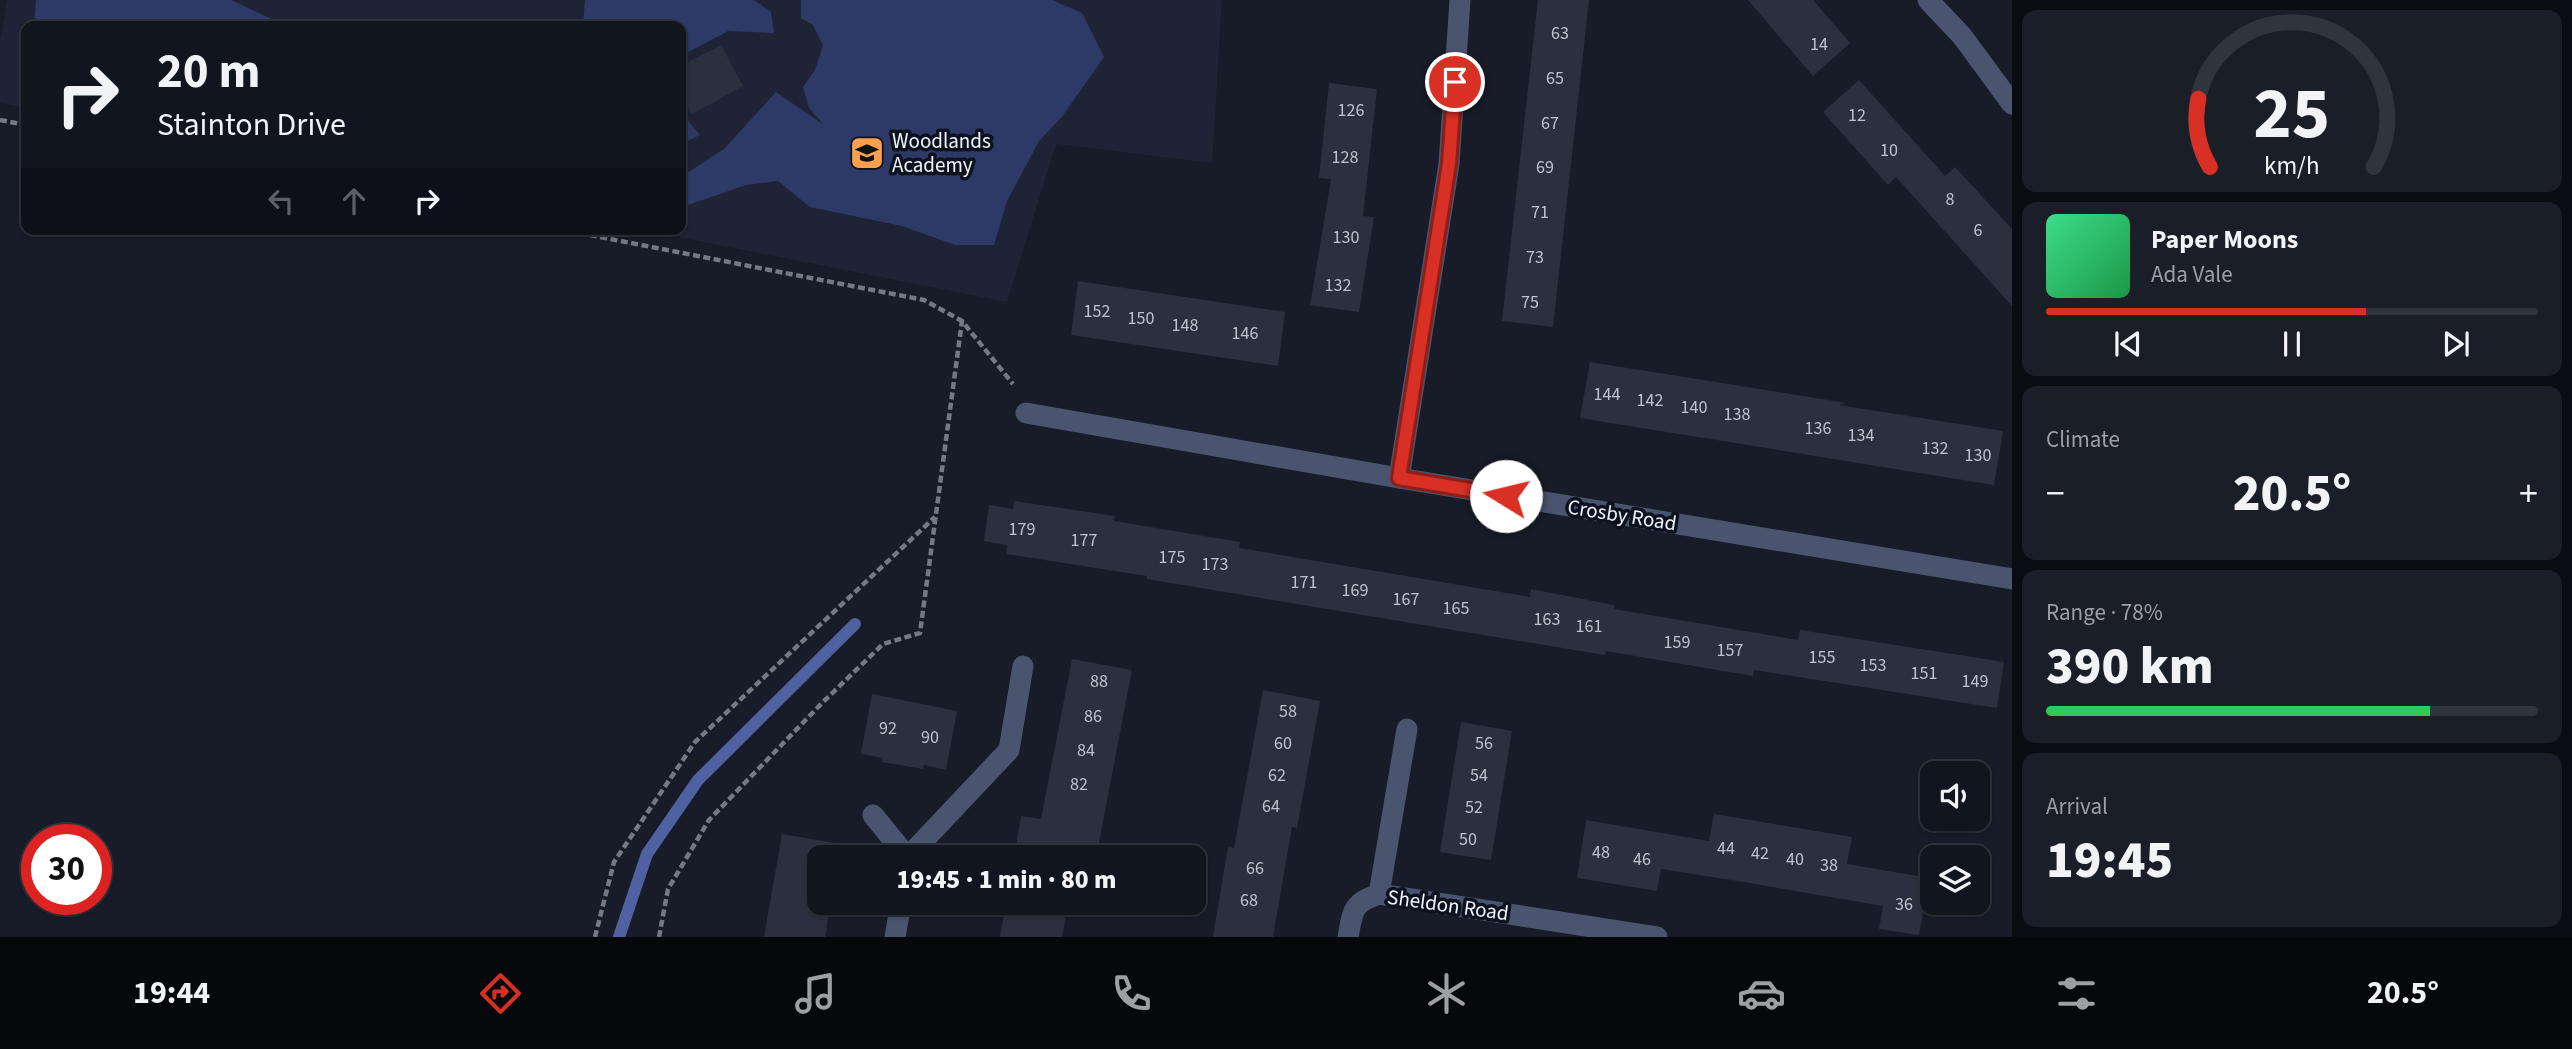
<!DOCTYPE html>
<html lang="en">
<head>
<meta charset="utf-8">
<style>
	:root { --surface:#11151e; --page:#1a1e27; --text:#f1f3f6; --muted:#9c9fa4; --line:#30343c; --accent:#d93025 }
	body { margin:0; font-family:"Source Sans 3",sans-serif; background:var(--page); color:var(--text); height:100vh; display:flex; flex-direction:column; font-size:26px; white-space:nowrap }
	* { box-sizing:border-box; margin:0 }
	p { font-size:23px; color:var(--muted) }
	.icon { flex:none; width:38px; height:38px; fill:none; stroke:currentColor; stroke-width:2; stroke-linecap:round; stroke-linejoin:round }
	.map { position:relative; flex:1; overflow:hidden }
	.side { display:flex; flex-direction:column; gap:10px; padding:10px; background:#090c10; width:560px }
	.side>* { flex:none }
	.top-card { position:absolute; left:21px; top:21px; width:665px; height:214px; border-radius:14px; box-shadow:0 2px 5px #0004,0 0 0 2px var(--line); background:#11151e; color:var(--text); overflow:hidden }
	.fabs { position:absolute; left:1920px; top:761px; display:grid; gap:14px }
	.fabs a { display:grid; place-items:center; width:70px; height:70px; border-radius:14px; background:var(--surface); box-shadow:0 2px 5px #0004,0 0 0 2px var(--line); font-size:35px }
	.speed { position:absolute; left:21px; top:824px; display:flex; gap:14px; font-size:35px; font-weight:700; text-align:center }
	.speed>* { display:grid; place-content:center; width:91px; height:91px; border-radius:50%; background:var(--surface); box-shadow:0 2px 5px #0004,0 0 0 2px var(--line); line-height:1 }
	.speed .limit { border:10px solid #d22; background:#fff; color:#111 }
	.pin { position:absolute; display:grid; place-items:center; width:60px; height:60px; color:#fff; margin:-30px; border:4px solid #fff; border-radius:50%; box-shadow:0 2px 7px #0007 }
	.me { position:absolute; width:77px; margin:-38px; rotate:279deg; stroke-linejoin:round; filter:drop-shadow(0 0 5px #0008) }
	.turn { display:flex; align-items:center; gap:24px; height:147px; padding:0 21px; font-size:32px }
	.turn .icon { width:91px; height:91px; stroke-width:2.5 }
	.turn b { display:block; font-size:49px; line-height:60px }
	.lanes { display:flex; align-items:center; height:66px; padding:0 21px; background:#0003; justify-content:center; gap:35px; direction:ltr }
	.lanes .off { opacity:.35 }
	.big { font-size:52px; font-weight:800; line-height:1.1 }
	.side .tile { flex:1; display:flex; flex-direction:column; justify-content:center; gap:10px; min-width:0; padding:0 24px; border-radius:14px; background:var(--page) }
	.side .dial { align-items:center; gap:0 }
	.dial svg { height:182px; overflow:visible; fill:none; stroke:var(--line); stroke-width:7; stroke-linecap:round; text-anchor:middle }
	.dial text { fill:var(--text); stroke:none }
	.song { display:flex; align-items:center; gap:21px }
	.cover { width:84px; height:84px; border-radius:10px; background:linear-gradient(135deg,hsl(150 70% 55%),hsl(140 70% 35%)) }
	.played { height:7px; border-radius:4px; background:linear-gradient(90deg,var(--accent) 65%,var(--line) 65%) }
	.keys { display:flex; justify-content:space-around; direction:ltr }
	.heat { display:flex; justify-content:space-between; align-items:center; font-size:38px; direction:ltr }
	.charge { height:10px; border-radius:5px; background:linear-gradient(90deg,#34c759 78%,var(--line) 0) }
	.trip { position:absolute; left:807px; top:845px; width:399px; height:70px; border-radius:14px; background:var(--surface); box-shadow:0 2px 5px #0004,0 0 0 2px var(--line); font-weight:800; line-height:70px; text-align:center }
	.tabs { display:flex; height:112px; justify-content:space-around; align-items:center; background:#07080c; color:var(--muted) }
	.tabs .icon { width:49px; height:49px }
	.tabs .active { color:var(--accent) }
	.tabs b { font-size:32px; color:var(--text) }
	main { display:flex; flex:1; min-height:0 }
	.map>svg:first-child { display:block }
	.built { fill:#1e2436 }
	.green { fill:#2d3a68 }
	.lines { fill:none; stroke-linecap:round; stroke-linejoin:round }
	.stream { stroke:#4f61a0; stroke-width:12 }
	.building { fill:#2c303e }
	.path { stroke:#747984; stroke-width:4.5; stroke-dasharray:7 3.5; stroke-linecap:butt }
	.lane { stroke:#4b546f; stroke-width:21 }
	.street { stroke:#4b546f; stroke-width:21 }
	.route-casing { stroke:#8d1f18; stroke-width:18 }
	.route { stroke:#d93025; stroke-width:12 }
	.labels { text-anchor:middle; stroke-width:7; stroke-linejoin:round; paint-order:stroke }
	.number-label { font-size:18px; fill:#bec2cc }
	.poi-label { font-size:21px; fill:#eef2fb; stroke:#0e121f; text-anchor:start }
	.street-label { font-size:21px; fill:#eef2fb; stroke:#0e121f }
</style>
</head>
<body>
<main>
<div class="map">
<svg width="2012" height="937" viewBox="0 0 2012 937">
	<rect width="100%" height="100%" fill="#171c28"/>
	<polygon class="built" points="7,0 1222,0 1212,163 1056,144 1007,302 638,229 681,229 681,26 26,26 26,108 0,103 0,43"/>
	<g class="green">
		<polygon points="36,0 231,0 285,25 335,24 363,26 34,26"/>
		<polygon points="585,0 754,0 771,12 774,33 728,31 681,56 681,26 585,26 583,25"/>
		<polygon points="801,0 1052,0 1082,13 1104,57 1061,118 1039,141 1007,201 994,245 955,245 902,226 810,207 778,181 746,185 685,206 681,200 681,177 724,149 776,92 824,125 809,108 803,87 815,70 823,45 813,25 801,18"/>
		<polygon points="681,109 687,120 700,135 681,144"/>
	</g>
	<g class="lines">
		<polyline class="stream" points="619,937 647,854 698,780 855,624"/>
	</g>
	<g class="building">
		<polygon points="1538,0 1589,0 1553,327 1502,321"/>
		<polygon points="1748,0 1813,0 1850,43 1813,76"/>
		<polygon points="721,45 743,86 692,114 681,93 681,66"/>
		<polygon points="1859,80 1945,176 1955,167 2012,229 2012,306 1896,177 1888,185 1823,112"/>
		<polygon points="1329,83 1377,89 1363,216 1374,217 1359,312 1310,305 1331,179 1319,178"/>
		<polygon points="1078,281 1285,312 1278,366 1071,335"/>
		<polygon points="1590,362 1847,403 1839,405 2003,431 1994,485 1580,418"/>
		<polygon points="1014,501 1115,516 1114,521 1240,542 1239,548 1530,597 1531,589 1614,605 1614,609 1798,640 1800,630 2004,662 1997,708 1754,670 1753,676 1606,651 1605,655 1147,579 1147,576 1006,554 1007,545 984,541 989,505 1013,509"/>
		<polygon points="1072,659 1132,670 1096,858 1014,858 1021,816 1041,819"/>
		<polygon points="1263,690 1320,701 1297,828 1292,827 1273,937 1213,937 1228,847 1234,848"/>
		<polygon points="872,694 957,711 946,770 924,765 923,769 882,762 883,758 861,754"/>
		<polygon points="1461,722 1512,731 1491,860 1440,852"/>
		<polygon points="1714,814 1852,837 1847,864 1929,878 1919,935 1879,929 1883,906 1738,881 1661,869 1657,891 1577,878 1586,820 1709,841"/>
		<polygon points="782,834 841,844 839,858 819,858 819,903 831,903 825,937 764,937"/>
		<polygon points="1006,903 1068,903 1062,937 1000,937"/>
	</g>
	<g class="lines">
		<g class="path">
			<polyline points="0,120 26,125"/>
			<polyline points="559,229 924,300 962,321 1013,384"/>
			<polyline points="595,937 614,862 695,742 935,517"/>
			<polyline points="659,937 668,889 709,820 823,702 883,644 920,633 962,321"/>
		</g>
		<g class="lane">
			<polyline points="909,856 1009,750 1023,666"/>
			<polyline points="1379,894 1407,729"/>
		</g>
		<g class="street">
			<polyline points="1928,0 1962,36 2012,104"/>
			<polyline points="1026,413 1399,478 2012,579"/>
			<polyline points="1399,478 1449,164 1460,0"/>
			<polyline points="873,815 908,858"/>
			<polyline points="895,937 901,903"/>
			<path d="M1348,937C1353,910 1352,903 1379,894L1657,937"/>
		</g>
	</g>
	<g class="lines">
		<g class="route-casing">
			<polyline id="route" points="1455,82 1449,164 1399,478 1506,496"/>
		</g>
		<use href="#route" class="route"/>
	</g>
	<defs>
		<g id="school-square" transform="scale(1.75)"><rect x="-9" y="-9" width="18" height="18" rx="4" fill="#fa9f4e" stroke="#0e121f"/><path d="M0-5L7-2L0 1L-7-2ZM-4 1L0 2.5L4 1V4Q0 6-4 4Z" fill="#111"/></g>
	</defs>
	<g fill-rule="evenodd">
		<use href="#school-square" x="867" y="153"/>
	</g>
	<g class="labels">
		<g class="number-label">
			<text x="1560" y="39">63</text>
			<text x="1819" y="50">14</text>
			<text x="1555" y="84">65</text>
			<text x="1351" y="116">126</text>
			<text x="1857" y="121">12</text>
			<text x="1550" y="129">67</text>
			<text x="1889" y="156">10</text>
			<text x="1345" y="163">128</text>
			<text x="1545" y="173">69</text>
			<text x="1950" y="205">8</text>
			<text x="1540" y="218">71</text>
			<text x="1978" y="236">6</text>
			<text x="1346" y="243">130</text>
			<text x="1535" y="263">73</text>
			<text x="1338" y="291">132</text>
			<text x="1530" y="308">75</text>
			<text x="1097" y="317">152</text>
			<text x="1141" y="324">150</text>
			<text x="1185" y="331">148</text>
			<text x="1245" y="339">146</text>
			<text x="1607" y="400">144</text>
			<text x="1650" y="406">142</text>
			<text x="1694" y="413">140</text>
			<text x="1737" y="420">138</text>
			<text x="1818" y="434">136</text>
			<text x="1861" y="441">134</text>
			<text x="1935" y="454">132</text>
			<text x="1978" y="461">130</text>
			<text x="1022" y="535">179</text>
			<text x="1084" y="546">177</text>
			<text x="1172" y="563">175</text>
			<text x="1215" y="570">173</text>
			<text x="1304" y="588">171</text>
			<text x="1355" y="596">169</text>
			<text x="1406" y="605">167</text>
			<text x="1456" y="614">165</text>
			<text x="1547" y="625">163</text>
			<text x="1589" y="632">161</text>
			<text x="1677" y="648">159</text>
			<text x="1730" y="656">157</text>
			<text x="1822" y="663">155</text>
			<text x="1873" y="671">153</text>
			<text x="1924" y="679">151</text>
			<text x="1099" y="687">88</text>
			<text x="1975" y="687">149</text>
			<text x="1288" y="717">58</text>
			<text x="1093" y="722">86</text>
			<text x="888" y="734">92</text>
			<text x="930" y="743">90</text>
			<text x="1283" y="749">60</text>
			<text x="1484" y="749">56</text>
			<text x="1086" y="756">84</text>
			<text x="1277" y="781">62</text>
			<text x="1479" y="781">54</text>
			<text x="1079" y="790">82</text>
			<text x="1271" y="812">64</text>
			<text x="1474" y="813">52</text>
			<text x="1468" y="845">50</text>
			<text x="1726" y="854">44</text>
			<text x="1601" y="858">48</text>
			<text x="1760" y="859">42</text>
			<text x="1642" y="865">46</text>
			<text x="1795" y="865">40</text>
			<text x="1829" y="871">38</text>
			<text x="1255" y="874">66</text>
			<text x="1249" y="906">68</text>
			<text x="1904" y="910">36</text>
		</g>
		<g class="poi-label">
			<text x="892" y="148">Woodlands<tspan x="892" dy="24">Academy</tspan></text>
		</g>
		<g class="street-label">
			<text transform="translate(1622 515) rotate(9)" y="7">Crosby Road</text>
			<text transform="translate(1448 905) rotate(8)" y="7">Sheldon Road</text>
		</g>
	</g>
</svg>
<div class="fabs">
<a><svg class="icon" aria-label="sound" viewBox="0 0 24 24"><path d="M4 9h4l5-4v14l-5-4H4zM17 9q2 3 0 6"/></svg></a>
<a><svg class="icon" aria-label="layers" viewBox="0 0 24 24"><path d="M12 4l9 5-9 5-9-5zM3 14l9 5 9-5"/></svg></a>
</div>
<div class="speed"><div class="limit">30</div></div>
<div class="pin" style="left:1455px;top:82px;background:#d93025"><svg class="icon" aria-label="arrive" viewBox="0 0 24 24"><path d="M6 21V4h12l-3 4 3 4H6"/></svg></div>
<svg class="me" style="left:1506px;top:496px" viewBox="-20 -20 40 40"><circle r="19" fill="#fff"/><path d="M0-13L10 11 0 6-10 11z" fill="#d93025"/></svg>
<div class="trip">19:45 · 1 min · 80 m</div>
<div class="top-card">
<div class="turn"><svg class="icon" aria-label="right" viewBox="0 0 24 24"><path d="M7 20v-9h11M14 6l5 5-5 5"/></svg><div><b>20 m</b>Stainton Drive</div></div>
<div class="lanes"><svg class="icon off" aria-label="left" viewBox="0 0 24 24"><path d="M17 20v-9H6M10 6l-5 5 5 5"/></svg><svg class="icon off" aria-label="ahead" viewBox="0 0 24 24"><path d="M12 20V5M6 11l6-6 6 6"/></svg><svg class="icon" aria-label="right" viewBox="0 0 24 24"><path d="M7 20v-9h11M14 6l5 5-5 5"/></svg></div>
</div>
</div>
<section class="side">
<div class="tile dial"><svg viewBox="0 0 100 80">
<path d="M14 69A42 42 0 1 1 86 69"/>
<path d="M14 69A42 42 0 0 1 9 39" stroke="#d93025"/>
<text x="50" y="56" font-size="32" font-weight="700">25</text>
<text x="50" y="72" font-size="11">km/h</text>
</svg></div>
<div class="tile">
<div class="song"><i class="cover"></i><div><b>Paper Moons</b><p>Ada Vale</p></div></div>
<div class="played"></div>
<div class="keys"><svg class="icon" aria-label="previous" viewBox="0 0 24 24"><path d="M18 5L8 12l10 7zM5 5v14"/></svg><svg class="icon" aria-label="pause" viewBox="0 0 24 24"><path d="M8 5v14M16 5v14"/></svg><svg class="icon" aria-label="next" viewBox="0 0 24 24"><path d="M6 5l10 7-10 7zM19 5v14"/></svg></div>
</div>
<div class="tile"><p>Climate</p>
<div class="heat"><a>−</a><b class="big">20.5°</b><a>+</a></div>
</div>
<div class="tile"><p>Range · 78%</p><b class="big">390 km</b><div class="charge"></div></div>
<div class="tile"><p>Arrival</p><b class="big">19:45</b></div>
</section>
</main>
<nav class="tabs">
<b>19:44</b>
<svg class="icon active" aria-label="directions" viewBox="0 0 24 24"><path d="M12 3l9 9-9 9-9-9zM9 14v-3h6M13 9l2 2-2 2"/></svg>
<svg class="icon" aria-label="music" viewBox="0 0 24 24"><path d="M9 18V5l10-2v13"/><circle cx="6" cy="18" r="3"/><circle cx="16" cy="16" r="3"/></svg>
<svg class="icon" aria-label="phone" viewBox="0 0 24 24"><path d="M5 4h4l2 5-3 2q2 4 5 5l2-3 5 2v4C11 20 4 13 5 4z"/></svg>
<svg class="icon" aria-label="climate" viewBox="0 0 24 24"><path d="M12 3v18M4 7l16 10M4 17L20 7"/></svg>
<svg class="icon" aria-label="car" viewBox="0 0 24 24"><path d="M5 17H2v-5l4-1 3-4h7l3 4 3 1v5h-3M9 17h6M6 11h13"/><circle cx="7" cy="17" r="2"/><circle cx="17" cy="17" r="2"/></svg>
<svg class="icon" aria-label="filters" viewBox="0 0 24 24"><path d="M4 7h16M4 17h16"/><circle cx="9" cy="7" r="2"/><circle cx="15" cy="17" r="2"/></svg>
<b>20.5°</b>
</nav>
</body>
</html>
